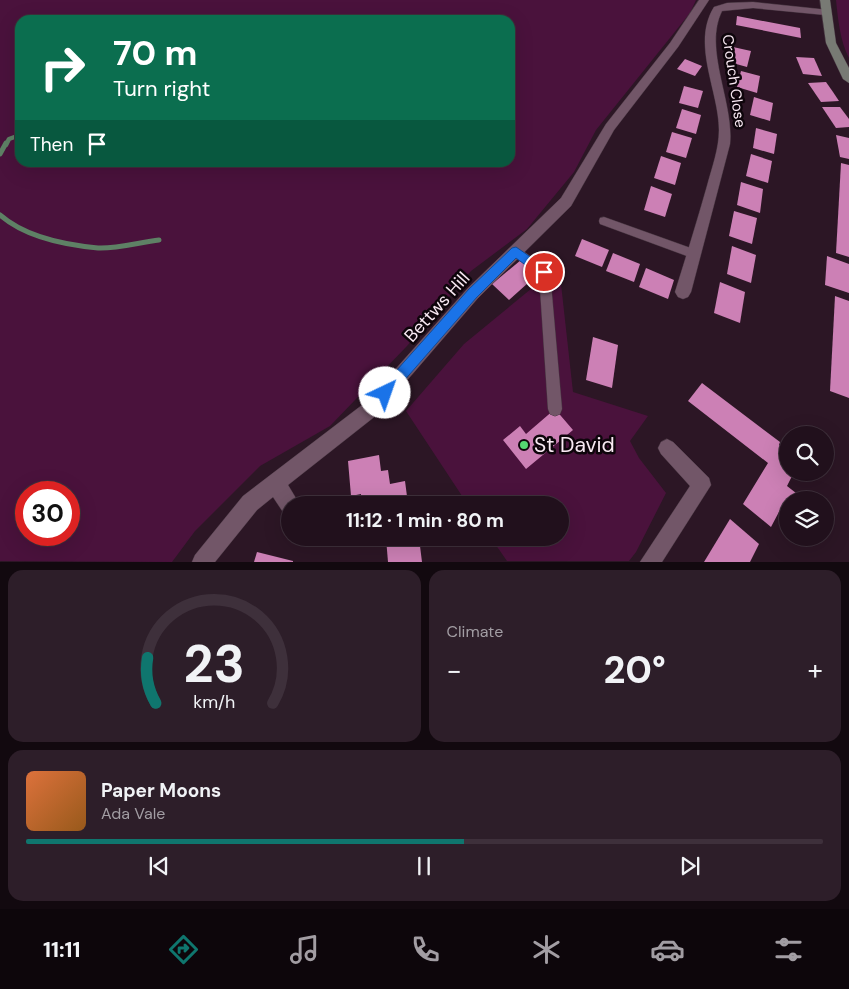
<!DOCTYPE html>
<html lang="en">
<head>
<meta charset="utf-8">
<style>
	:root { --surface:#21101c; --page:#2d1e29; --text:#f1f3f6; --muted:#a29da3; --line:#3e303b; --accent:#0f766e }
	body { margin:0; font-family:"DM Sans",sans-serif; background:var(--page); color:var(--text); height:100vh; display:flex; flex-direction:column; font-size:19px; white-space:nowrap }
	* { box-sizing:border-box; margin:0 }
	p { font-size:16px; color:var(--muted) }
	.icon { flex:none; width:28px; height:28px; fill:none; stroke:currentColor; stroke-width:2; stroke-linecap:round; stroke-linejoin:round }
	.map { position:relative; height:562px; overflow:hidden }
	.sheet { display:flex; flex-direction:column; gap:8px; padding:8px; background:#12090f; flex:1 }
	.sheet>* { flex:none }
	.hud { position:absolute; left:15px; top:15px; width:500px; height:152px; border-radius:15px; box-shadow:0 5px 20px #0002,0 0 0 1px var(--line); background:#0b6e4f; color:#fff; overflow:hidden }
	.fabs { position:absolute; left:779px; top:426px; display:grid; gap:10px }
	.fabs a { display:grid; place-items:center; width:55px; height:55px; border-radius:50%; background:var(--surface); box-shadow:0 5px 20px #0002,0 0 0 1px var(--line); font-size:25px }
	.speed { position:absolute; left:15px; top:481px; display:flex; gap:10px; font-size:25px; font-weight:700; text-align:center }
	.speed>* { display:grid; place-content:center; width:65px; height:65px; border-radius:50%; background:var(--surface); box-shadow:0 5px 20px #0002,0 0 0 1px var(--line); line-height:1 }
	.speed .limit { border:8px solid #d22; background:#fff; color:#111 }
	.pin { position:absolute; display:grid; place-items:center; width:42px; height:42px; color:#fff; margin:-21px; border:2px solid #fff; border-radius:50%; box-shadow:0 1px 5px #0007 }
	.me { position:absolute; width:55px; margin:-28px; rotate:42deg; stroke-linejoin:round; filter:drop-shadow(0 0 4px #0008) }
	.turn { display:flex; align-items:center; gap:18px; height:105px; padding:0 15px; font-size:22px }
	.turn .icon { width:65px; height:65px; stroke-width:2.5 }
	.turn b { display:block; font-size:35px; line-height:42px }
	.then { display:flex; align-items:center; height:48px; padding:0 15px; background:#0003; gap:10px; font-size:19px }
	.big { font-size:38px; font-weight:700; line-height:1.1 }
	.sheet .card { flex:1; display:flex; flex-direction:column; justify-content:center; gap:8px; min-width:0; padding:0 18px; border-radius:15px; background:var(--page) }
	.sheet .dial { align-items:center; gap:0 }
	.dial svg { height:130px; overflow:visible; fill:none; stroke:var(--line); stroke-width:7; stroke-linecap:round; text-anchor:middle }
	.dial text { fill:var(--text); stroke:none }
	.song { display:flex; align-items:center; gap:15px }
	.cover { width:60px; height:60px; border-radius:8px; background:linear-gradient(135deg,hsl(20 70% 55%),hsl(30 70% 35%)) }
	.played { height:5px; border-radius:2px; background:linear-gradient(90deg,var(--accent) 55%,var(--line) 55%) }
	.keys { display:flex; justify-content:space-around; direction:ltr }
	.heat { display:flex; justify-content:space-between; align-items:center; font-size:28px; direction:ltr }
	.sheet .tiles { flex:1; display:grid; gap:8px; grid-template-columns:1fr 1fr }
	.card:last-child { grid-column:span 2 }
	.trip { position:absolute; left:281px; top:496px; width:288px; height:50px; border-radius:25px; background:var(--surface); box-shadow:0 5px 20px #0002,0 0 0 1px var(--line); font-weight:700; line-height:50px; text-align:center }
	.tabs { display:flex; height:80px; justify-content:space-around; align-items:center; background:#0d060b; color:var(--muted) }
	.tabs .icon { width:35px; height:35px }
	.tabs .selected { color:var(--accent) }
	.tabs b { font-size:22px; color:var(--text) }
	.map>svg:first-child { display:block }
	.green { fill:#4a123c; fill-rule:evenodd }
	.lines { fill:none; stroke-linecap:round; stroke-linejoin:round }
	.stream-far1 { stroke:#5e8165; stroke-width:4.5 }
	.stream { stroke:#5e8165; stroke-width:5 }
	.building { fill:#cc80b5 }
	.lane-casing { stroke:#463540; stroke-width:1 }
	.street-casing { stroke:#463540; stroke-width:1 }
	.secondary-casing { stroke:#463540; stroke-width:1 }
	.lane { fill:#725668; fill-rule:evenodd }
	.street { fill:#725668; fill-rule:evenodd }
	.secondary { fill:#787a74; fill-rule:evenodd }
	.route { fill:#1a73e8; stroke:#114b97 }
	.poi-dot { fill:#54d672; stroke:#0e050b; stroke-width:2 }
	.labels { text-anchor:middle; stroke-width:5; stroke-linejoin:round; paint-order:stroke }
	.far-street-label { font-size:15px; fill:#f9e9f3; stroke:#0e050b }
	.street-label { font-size:18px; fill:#f9e9f3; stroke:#0e050b }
	.near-poi-label { font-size:21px; fill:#f9e9f3; stroke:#0e050b; text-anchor:start }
</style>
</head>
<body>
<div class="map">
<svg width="849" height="562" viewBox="0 0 849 562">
	<rect width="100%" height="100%" fill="#2c1625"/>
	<g class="green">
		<path d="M0,0H696L690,13L596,130L574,172L527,229L471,271L407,346L330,426L260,466L195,531L172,562L0,561ZM20,20H510V162H20ZM26,492H69V535H26Z"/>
		<path d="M836,0H849V58C840,41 838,19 836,0Z"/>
		<polygon points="559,266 573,392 648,416 630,441 639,458 666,493 636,552 629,561 507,561 491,538 560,538 560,505 468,505 406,411 464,344"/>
	</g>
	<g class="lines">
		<polyline class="stream-far1" points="6,145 9,139 20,135"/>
		<g class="stream">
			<polyline points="0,154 6,143"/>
			<path d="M0,215C25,237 65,245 98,248C116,249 141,242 159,240"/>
		</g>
	</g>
	<g class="building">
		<polygon points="737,16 800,28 801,38 736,25"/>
		<polygon points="733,47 751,51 747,67 729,62"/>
		<polygon points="796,57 814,58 822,76 803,74"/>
		<polygon points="685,59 702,66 695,76 677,69"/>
		<polygon points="741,71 760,76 757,93 737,87"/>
		<polygon points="826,82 833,92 839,101 821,102 808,83"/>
		<polygon points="684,86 703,91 698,108 679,103"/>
		<polygon points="754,97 773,103 770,121 750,115"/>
		<polygon points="822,107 840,107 849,119 849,127 836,128"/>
		<polygon points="682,109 701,115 696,134 676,128"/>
		<polygon points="756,128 777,134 774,154 753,148"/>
		<polygon points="672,132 692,138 686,158 666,152"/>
		<polygon points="836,135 849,138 849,159 840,157"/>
		<polygon points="751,154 772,161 768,183 746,176"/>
		<polygon points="661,156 681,163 675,185 654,178"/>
		<polygon points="841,163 849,165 849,257 836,253"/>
		<polygon points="741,182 763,189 760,213 737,205"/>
		<polygon points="651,186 672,194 665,217 644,210"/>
		<polygon points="734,211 757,218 752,244 729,236"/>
		<polygon points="582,239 609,250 602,267 575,256"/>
		<polygon points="732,246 756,255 751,283 727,274"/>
		<polygon points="613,253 640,264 634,282 606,271"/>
		<polygon points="827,256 849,264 849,293 825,285"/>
		<polygon points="521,260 538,274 509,300 492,284"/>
		<polygon points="646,268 674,280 668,299 639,287"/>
		<polygon points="720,282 745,292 740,323 714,313"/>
		<polygon points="835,296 849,301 849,398 830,391"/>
		<polygon points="593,337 618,345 612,388 586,380"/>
		<polygon points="702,383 780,442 779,445 788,451 788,472 794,472 787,486 805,500 788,500 788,514 781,508 771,527 743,504 768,463 688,401"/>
		<polygon points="555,409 573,430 526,469 503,440 520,426 526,434"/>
		<polygon points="379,455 381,471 388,470 390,484 405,481 408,504 379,505 378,500 361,503 361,494 351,496 348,461"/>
		<polygon points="730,519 759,544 750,562 704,562"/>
		<polygon points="386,538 419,538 422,562 388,562"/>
		<polygon points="257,552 293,561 293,562 254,562"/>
	</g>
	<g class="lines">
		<g class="lane-casing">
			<g id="lane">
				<polygon points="604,217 699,251 700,254 699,257 695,259 600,224 599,221 600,218"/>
				<polygon points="516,246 548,269 550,272 562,409 560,414 555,416 550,414 548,409 539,274 512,254 511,251 512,248"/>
			</g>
		</g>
		<g class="street-casing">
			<g id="street">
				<polygon points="699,0 709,0 678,47 614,130 571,206 478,298 378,414 288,485 300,505 290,505 290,515 283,512 273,497 257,510 215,562 192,562 195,555 243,496 366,402 468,288 561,198 606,124 670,43"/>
				<path d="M753,2L829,10L830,12L825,15L753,8L722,11C703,49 734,102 730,144L691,292L688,297L683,299L678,297L675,292C686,257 697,221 707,186C712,167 719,149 719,130C719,91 691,44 714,7L727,3Z"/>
				<polygon points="667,439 673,442 709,478 711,485 662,562 640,562 690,486 661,454 658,448 661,442"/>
			</g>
		</g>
		<g class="secondary-casing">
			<polygon id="secondary" points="820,0 830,0 836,43 849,68 849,83 843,79 826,43"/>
		</g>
		<use href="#lane" class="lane"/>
		<use href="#street" class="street"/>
		<use href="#secondary" class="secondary"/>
	</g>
	<polygon class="route" points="516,247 548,269 549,272 548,276 540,276 516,258 477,297 389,398 385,400 380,398 378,393 380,389 469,289 512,248"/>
	<circle class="poi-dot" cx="524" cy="445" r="5"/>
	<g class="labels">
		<g class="far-street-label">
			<text transform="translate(734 81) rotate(82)" y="5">Crouch Close</text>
		</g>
		<g class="street-label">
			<text transform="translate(437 307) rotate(-48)" y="6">Bettws Hill</text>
		</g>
		<g class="near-poi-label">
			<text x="534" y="452">St David</text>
		</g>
	</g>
</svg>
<div class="fabs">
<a><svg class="icon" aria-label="search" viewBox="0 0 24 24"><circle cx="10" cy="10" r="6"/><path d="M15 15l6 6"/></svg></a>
<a><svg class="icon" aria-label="layers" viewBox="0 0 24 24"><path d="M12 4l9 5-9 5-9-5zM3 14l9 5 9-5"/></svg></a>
</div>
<div class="speed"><div class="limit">30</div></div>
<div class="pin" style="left:544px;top:272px;background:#d93025"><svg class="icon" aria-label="arrive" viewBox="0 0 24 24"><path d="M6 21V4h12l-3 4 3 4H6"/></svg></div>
<svg class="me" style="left:385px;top:393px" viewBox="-20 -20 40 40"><circle r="19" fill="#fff"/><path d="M0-13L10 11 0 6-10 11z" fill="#1a73e8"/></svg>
<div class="trip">11:12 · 1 min · 80 m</div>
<div class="hud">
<div class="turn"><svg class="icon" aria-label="right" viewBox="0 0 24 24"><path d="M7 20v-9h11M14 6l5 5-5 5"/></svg><div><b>70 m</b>Turn right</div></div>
<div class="then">Then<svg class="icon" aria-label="arrive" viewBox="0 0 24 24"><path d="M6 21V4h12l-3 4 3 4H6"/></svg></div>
</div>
</div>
<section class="sheet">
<div class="tiles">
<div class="card dial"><svg viewBox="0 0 100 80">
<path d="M14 69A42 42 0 1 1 86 69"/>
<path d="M14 69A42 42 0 0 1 9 41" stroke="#0f766e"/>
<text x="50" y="56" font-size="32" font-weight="700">23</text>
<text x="50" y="72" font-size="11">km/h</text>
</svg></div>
<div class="card"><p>Climate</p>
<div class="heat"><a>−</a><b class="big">20°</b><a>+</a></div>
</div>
<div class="card">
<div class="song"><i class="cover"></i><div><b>Paper Moons</b><p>Ada Vale</p></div></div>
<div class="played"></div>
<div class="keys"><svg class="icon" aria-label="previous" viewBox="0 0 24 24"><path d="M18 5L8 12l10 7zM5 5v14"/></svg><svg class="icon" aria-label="pause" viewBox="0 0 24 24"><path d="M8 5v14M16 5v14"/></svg><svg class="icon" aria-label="next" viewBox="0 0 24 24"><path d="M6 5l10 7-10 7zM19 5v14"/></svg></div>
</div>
</div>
</section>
<nav class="tabs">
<b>11:11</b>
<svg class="icon selected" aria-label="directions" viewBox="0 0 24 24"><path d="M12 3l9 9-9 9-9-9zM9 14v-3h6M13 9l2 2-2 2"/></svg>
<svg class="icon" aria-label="music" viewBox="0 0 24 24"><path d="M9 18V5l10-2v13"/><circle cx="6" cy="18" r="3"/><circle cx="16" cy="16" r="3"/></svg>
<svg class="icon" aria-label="phone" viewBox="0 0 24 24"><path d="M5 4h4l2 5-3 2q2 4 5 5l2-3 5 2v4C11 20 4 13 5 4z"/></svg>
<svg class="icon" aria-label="climate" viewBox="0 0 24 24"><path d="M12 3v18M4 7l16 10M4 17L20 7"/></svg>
<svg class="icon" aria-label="car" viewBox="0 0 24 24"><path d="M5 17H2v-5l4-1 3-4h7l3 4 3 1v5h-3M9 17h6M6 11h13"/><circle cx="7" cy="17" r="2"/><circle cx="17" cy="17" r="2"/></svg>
<svg class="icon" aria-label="filters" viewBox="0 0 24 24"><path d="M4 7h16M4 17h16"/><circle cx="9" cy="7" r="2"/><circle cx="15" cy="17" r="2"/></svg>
</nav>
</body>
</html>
